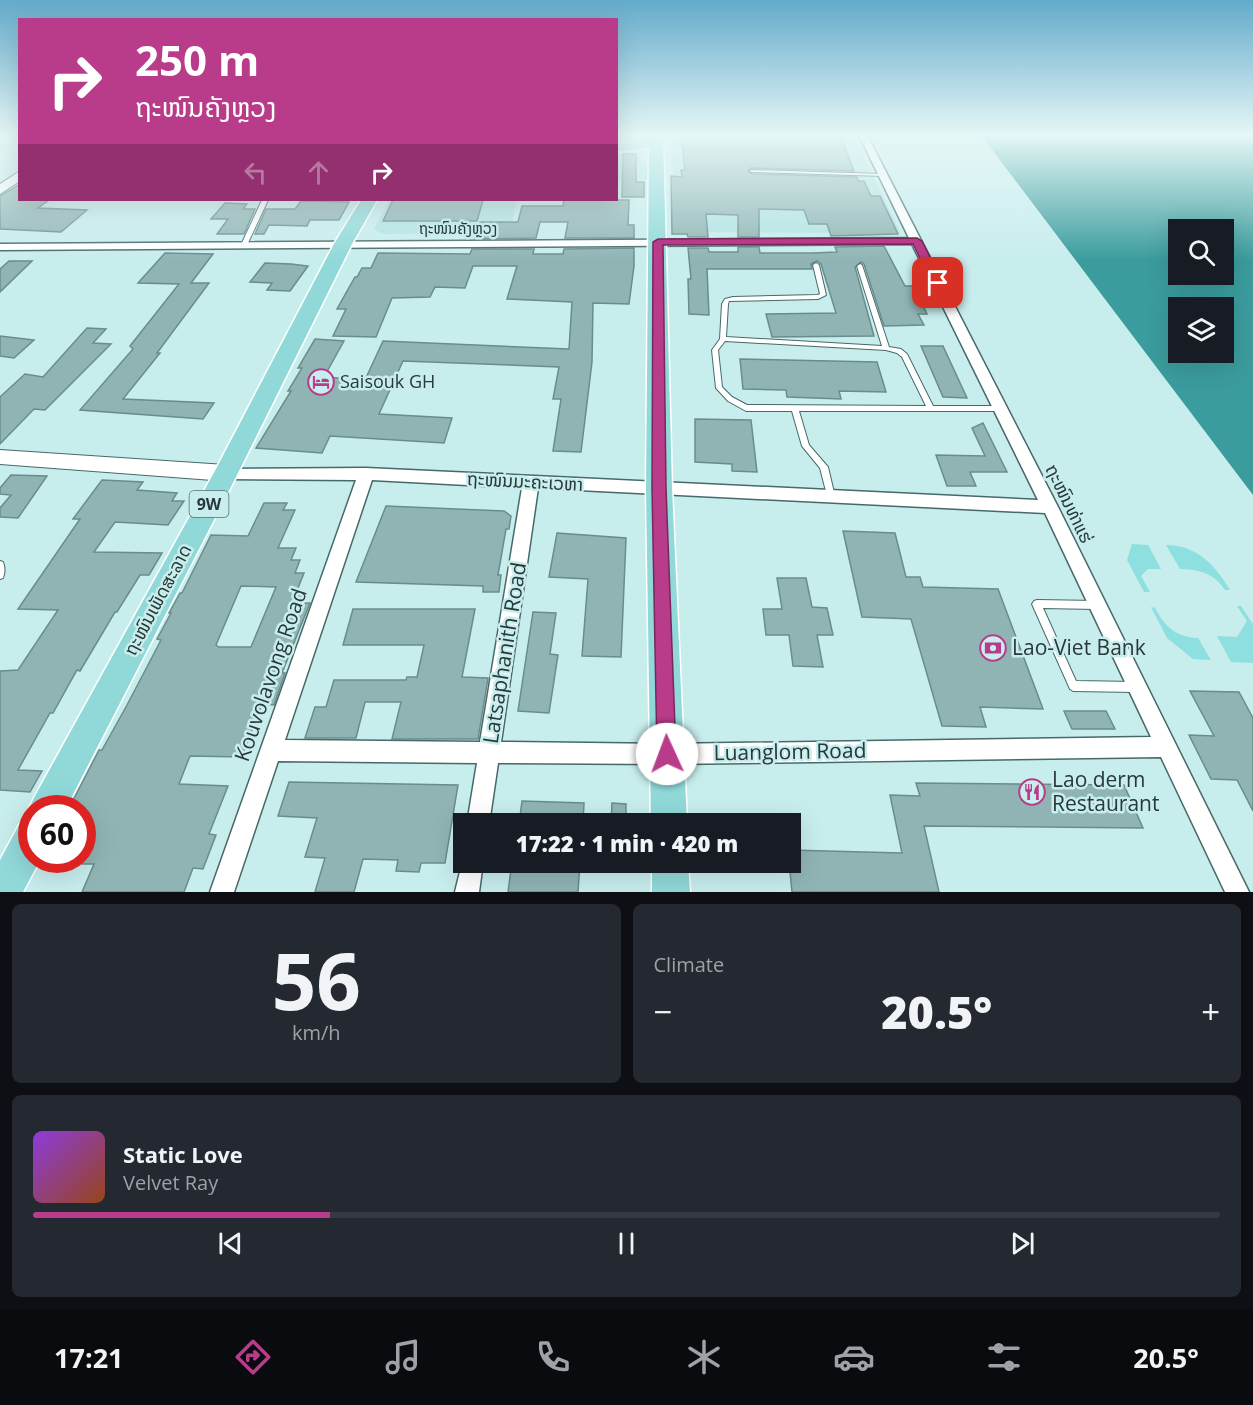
<!DOCTYPE html>
<html lang="en">
<head>
<meta charset="utf-8">
<style>
	:root { --surface:#171b24; --page:#242831; --text:#f1f3f6; --muted:#9ea1a6; --line:#363941; --accent:#b93c8b }
	body { margin:0; font-family:"Open Sans","Noto Sans Lao",sans-serif; background:var(--page); color:var(--text); height:100vh; display:flex; flex-direction:column; font-size:22px; white-space:nowrap }
	* { box-sizing:border-box; margin:0 }
	p { font-size:20px; color:var(--muted) }
	.icon { flex:none; width:33px; height:33px; fill:none; stroke:currentColor; stroke-width:2; stroke-linecap:round; stroke-linejoin:round }
	.map { position:relative; height:892px; overflow:hidden }
	.side { display:flex; flex-direction:column; gap:12px; padding:12px; background:#0d0f14; flex:1 }
	.side>* { flex:none }
	.banner { position:absolute; left:18px; top:18px; width:600px; height:183px; border-radius:0px; box-shadow:0 6px 24px #0002; background:#b93c8b; color:#fff; overflow:hidden }
	.buttons { position:absolute; left:1168px; top:219px; display:grid; gap:12px }
	.buttons a { display:grid; place-items:center; width:66px; height:66px; border-radius:0px; background:var(--surface); box-shadow:0 6px 24px #0002; font-size:30px }
	.speed { position:absolute; left:18px; top:795px; display:flex; gap:12px; font-size:30px; font-weight:700; text-align:center }
	.speed>* { display:grid; place-content:center; width:78px; height:78px; border-radius:50%; background:var(--surface); box-shadow:0 6px 24px #0002; line-height:1 }
	.speed .limit { border:9px solid #d22; background:#fff; color:#111 }
	.pin { position:absolute; display:grid; place-items:center; width:51px; height:51px; color:#fff; margin:-26px; border-radius:12px; box-shadow:0 3px 9px #0006 }
	.me { position:absolute; width:66px; margin:-33px; rotate:358deg; stroke-linejoin:round; filter:drop-shadow(0 0 4px #0008) }
	.turn { display:flex; align-items:center; gap:21px; height:126px; padding:0 18px; font-size:27px }
	.turn .icon { width:78px; height:78px; stroke-width:2.5 }
	.turn b { display:block; font-size:42px; line-height:51px }
	.lanes { display:flex; align-items:center; height:57px; padding:0 18px; background:#0003; justify-content:center; gap:30px; direction:ltr }
	.lanes .off { opacity:.35 }
	.big { font-size:45px; font-weight:800; line-height:1.1 }
	.side .tile { flex:1; display:flex; flex-direction:column; justify-content:center; gap:9px; min-width:0; padding:0 21px; border-radius:9px; background:var(--page) }
	.side .dial { align-items:center; gap:0 }
	.dial b { font-size:78px; line-height:1 }
	.song { display:flex; align-items:center; gap:18px }
	.cover { width:72px; height:72px; border-radius:9px; background:linear-gradient(135deg,hsl(270 70% 55%),hsl(20 70% 35%)) }
	.played { height:6px; border-radius:3px; background:linear-gradient(90deg,var(--accent) 25%,var(--line) 25%) }
	.keys { display:flex; justify-content:space-around; direction:ltr }
	.heat { display:flex; justify-content:space-between; align-items:center; font-size:33px; direction:ltr }
	.side .tiles { flex:1; display:grid; gap:12px; grid-template-columns:1fr 1fr }
	.tile:last-child { grid-column:span 2 }
	.trip { position:absolute; left:453px; top:813px; width:348px; height:60px; border-radius:0px; background:var(--surface); box-shadow:0 6px 24px #0002; font-weight:800; line-height:60px; text-align:center }
	.dock { display:flex; height:96px; justify-content:space-around; align-items:center; background:#090b0e; color:var(--muted) }
	.dock .icon { width:42px; height:42px }
	.dock .current { color:var(--accent) }
	.dock b { font-size:27px; color:var(--text) }
	.map>svg:first-child { display:block }
	.built { fill:#b3e3e3 }
	.green { fill:#8edfdf }
	.water { fill:#3b9c9d; fill-rule:evenodd }
	.building { fill:#90b4b4; stroke:#698c8c; stroke-width:1.5; fill-rule:evenodd }
	.lines { fill:none; stroke-linecap:round; stroke-linejoin:round }
	.service-casing { stroke:#476969; stroke-width:2 }
	.minor-casing { stroke:#476969; stroke-width:3 }
	.tertiary-casing { stroke:#476969; stroke-width:2 }
	.primary-casing { stroke:#fff; stroke-width:3 }
	.service { fill:#fff; fill-rule:evenodd }
	.minor { fill:#fff; fill-rule:evenodd }
	.tertiary { fill:#fff; fill-rule:evenodd }
	.primary { fill:#91d9d9; fill-rule:evenodd }
	.route { fill:#b93c8b; stroke:#78275a; stroke-width:1.5 }
	.labels { text-anchor:middle; stroke-width:5; stroke-linejoin:round; paint-order:stroke }
	.far-street-label { font-size:15px; fill:#293838; stroke:#c8eded }
	.shield { fill:#c8eded; stroke:#596e6e; stroke-width:1.5 }
	.shield-label { font-size:16px; font-weight:bold; fill:#293838 }
	.poi-label { font-size:18px; fill:#293838; stroke:#c8eded; text-anchor:start }
	.street-label { font-size:18px; fill:#293838; stroke:#c8eded }
	.near-poi-label { font-size:21px; fill:#293838; stroke:#c8eded; text-anchor:start }
	.near-street-label { font-size:21px; fill:#293838; stroke:#c8eded }
</style>
</head>
<body>
<div class="map">
<svg width="1253" height="892" viewBox="0 0 1253 892">
	<rect width="100%" height="100%" fill="#c8eded"/>
	<g class="built">
		<polygon points="671,135 853,135 901,233 677,232"/>
		<polygon points="631,151 651,170 652,180 617,180 616,152"/>
		<polygon points="389,200 517,200 509,234 382,234 374,229"/>
	</g>
	<g class="green">
		<polygon points="1132,544 1148,545 1161,569 1148,569 1141,576 1150,592 1144,592 1127,560"/>
		<path d="M1166,545C1197,545 1215,565 1230,590H1225C1215,574 1199,569 1180,569Z"/>
		<polygon points="1237,606 1241,606 1253,624 1253,663 1231,662 1217,636 1237,637 1247,621"/>
		<path d="M1151,607L1155,608C1165,627 1176,637 1198,638L1211,660L1193,659L1167,638Z"/>
	</g>
	<path class="water" d="M981,135H1253V495ZM1179,230H1224V274H1179ZM1179,308H1224V352H1179Z"/>
	<g class="building">
		<polygon points="681,135 840,135 854,171 750,168 748,171 752,174 857,177 858,181 864,181 871,196 880,196 898,234 831,236 827,224 809,224 804,210 759,209 759,237 738,237 738,215 706,214 708,237 688,237 687,234 672,234 671,176 682,177 681,170 685,170"/>
		<polygon points="623,154 636,154 636,182 644,182 644,197 622,197"/>
		<polygon points="20,184 20,200 49,200 38,208 87,210 61,232 0,229 0,196"/>
		<polygon points="393,200 483,200 477,221 383,221"/>
		<polygon points="564,200 629,200 628,225 634,225 634,238 565,238 568,222 540,222 536,238 475,239 480,222 518,222 522,206 563,206"/>
		<polygon points="301,201 349,202 339,220 310,220 307,226 269,225 264,234 255,234 266,209 295,209"/>
		<polygon points="225,203 247,204 243,209 255,209 244,234 217,234 228,219 211,219"/>
		<polygon points="884,246 905,286 914,286 927,314 918,314 924,325 884,326 864,264 861,262 855,267 874,336 772,337 766,314 836,313 821,264 817,261 811,264 812,269 707,269 709,315 689,314 688,279 691,279 688,248 708,248 709,252 738,252 738,247 759,247 760,253 812,253 837,252 835,247"/>
		<polygon points="634,248 634,266 629,304 593,303 592,362 581,452 553,451 561,399 553,399 559,367 403,361 379,414 452,418 444,443 330,436 322,453 256,448 291,391 288,391 302,368 298,368 315,339 344,341 324,377 365,380 383,341 569,349 572,302 507,299 517,266 473,266 465,288 435,287 430,297 392,298 376,337 333,336 346,309 337,309 355,277 357,277 362,268 371,268 378,253 470,254 472,249 534,249 533,254 563,254 564,249"/>
		<polygon points="165,253 213,254 191,283 209,283 157,353 160,353 123,399 214,403 203,419 80,410 133,349 130,346 179,284 138,283"/>
		<polygon points="9,261 32,261 0,292 0,269"/>
		<polygon points="265,263 291,264 308,266 290,291 267,290 272,283 250,282"/>
		<polygon points="87,328 106,329 93,343 111,344 45,410 34,409 0,444 0,397 25,374 43,377"/>
		<polygon points="0,336 34,340 14,358 0,356"/>
		<polygon points="921,346 943,346 967,398 943,397"/>
		<polygon points="740,359 877,362 886,392 839,391 841,399 787,397 786,390 743,389"/>
		<polygon points="695,419 751,420 757,472 732,471 732,464 695,462"/>
		<polygon points="983,423 1007,472 970,472 976,486 947,486 936,455 985,456 972,428"/>
		<polygon points="11,475 47,476 18,518 0,517 0,508 11,495 0,494 0,488"/>
		<polygon points="102,480 143,482 137,490 177,493 172,501 184,501 168,525 115,522 94,552 162,553 149,575 140,575 117,612 115,612 80,671 77,670 53,713 50,713 18,770 42,771 30,792 0,790 0,671 18,670 58,610 18,609 80,519 73,519"/>
		<path d="M264,503H287L283,510H295L278,548H296L291,560H300L295,573H304L296,593H308L304,603H310L282,673H285L274,705L262,704L242,757L190,756L179,784L228,786L209,834L216,835L203,869L193,868L184,892H82L94,864H82V808H69L99,750H102L127,705L161,640L157,639L171,613H169L180,593H182L211,535L248,536ZM241,586L276,587L251,647H219L216,645Z"/>
		<polygon points="386,506 504,511 511,516 509,529 506,529 498,575 501,575 499,592 483,592 483,586 356,582"/>
		<polygon points="843,531 895,533 906,577 920,577 923,587 998,589 1043,709 980,707 986,727 942,726 911,619 862,617"/>
		<polygon points="557,533 626,538 621,657 582,656 588,579 549,577"/>
		<polygon points="777,578 806,578 812,607 827,608 833,635 817,635 823,667 793,666 789,635 766,635 763,609 782,609"/>
		<polygon points="353,609 475,609 462,677 488,678 478,739 392,739 401,702 365,702 356,738 305,738 315,707 326,707 334,680 406,680 407,677 417,677 424,645 343,645"/>
		<polygon points="533,612 556,613 550,654 558,655 549,713 518,711"/>
		<polygon points="1190,691 1239,692 1253,718 1253,811 1237,780 1211,779 1189,735 1214,736"/>
		<polygon points="1064,711 1106,711 1115,729 1072,729"/>
		<polygon points="289,782 458,785 445,863 421,863 419,872 396,871 398,860 363,859 354,892 315,892 325,858 305,857 317,818 278,816"/>
		<polygon points="916,783 1124,785 1143,828 924,826 939,892 792,892 789,862 790,862 790,850 902,853 890,795 920,796"/>
		<polygon points="522,801 584,803 583,824 519,824"/>
		<polygon points="612,803 626,804 626,823 611,823"/>
		<polygon points="530,862 580,862 578,892 508,892 511,869 529,870"/>
	</g>
	<g class="lines">
		<g class="service-casing">
			<g id="service">
				<polygon points="750,170 884,174 886,175 884,176 752,172 750,171"/>
				<polygon points="262,200 268,200 247,245 244,247 242,246 241,245"/>
				<path d="M816,263L819,265L826,295L818,299L729,301L728,304L726,337L882,346L857,266L860,264L862,265L889,347L901,349L907,354L933,406H1001L1005,409L1004,411H799L809,445L828,467L835,497L834,499H828L820,468L802,446L792,411H746L728,401L716,388L712,350L720,339L722,304L725,299L733,297L817,295L820,294L813,265ZM725,341L886,350L897,353L902,357L926,406L747,405L732,397L722,387L718,350Z"/>
				<path d="M0,561L3,562C5,567 5,573 3,578L0,579Z"/>
				<polygon points="1037,600 1096,601 1099,602 1101,605 1099,608 1096,609 1043,608 1076,681 1136,682 1139,684 1141,687 1139,690 1136,692 1073,691 1070,689 1032,604 1034,601"/>
			</g>
		</g>
		<g class="minor-casing">
			<g id="minor">
				<path d="M859,135H867L1058,507L1249,892H1225L1161,757L667,764L498,763L489,824H467L477,763L278,761L234,892H210L356,480L226,479L221,477L218,473L221,469L366,468L1038,500L912,244L0,250V244L909,238ZM372,480L522,488L480,742L285,740ZM538,488L1045,513L1151,737L667,744L501,742Z"/>
				<polygon points="464,855 464,862 483,862 479,892 455,892"/>
			</g>
		</g>
		<g class="tertiary-casing">
			<g id="tertiary">
				<polygon points="20,171 20,181 0,194 0,184"/>
				<polygon points="0,450 226,465 233,468 236,473 233,478 226,481 0,464"/>
			</g>
		</g>
		<g class="primary-casing">
			<g id="primary">
				<polygon points="648,135 663,135 672,488 687,824 651,824 646,488 649,148 616,152 616,144 636,142"/>
				<polygon points="361,200 377,200 352,244 238,473 66,808 32,808 32,813 29,808 35,796 216,469 334,244"/>
				<polygon points="32,820 32,860 40,860 23,892 0,892 0,860 19,825"/>
				<polygon points="652,862 688,862 690,892 652,892"/>
			</g>
		</g>
		<use href="#service" class="service"/>
		<use href="#minor" class="minor"/>
		<use href="#tertiary" class="tertiary"/>
		<use href="#primary" class="primary"/>
	</g>
	<linearGradient id="sky" x2="0" y2="1"><stop stop-color="#63aaca"/><stop offset="0.52" stop-color="#e6f7f7"/><stop offset="1" stop-color="#e6f7f7" stop-opacity="0"/></linearGradient>
	<rect width="1253" height="260" fill="url(#sky)"/>
	<polygon class="route" points="917,238 922,241 943,283 942,285 938,286 932,283 913,244 663,245 666,488 676,754 673,761 667,764 660,761 657,754 652,488 653,242 658,239"/>
	<defs>
		<g id="hotel-ring" transform="scale(1.35)"><circle r="9.5" fill="#c8eded" stroke="#b93c8b" stroke-width="1.5"/><path d="M-6-4.5h1.5V1H6V5H4.5V3h-9V5H-6ZM-4 0a1.8 1.8 0 1 1 3.6 0ZM.5 0V-2.5h3Q6-2.5 6 0Z" fill="#b93c8b"/></g>
		<g id="bank-ring" transform="scale(1.35)"><circle r="9.5" fill="#c8eded" stroke="#b93c8b" stroke-width="1.5"/><path d="M-6-4H6V4H-6ZM0-2.3a2.3 2.3 0 1 0 0 4.6a2.3 2.3 0 1 0 0-4.6Z" fill="#b93c8b"/></g>
		<g id="restaurant-ring" transform="scale(1.35)"><circle r="9.5" fill="#c8eded" stroke="#b93c8b" stroke-width="1.5"/><path d="M-5-6h1v4h1v-4h1v4h1v-4h1v5L-1.5 .5V6h-2V.5L-5-1ZM5-6V6H3V1.5H1.5Q1.5-4 5-6Z" fill="#b93c8b"/></g>
	</defs>
	<g fill-rule="evenodd">
		<use href="#hotel-ring" x="321" y="382"/>
		<use href="#bank-ring" x="993" y="648"/>
		<use href="#restaurant-ring" x="1032" y="792"/>
	</g>
	<g class="labels">
		<g class="far-street-label">
			<text x="458" y="234">ຖະໜົນຄັງຫຼວງ</text>
		</g>
		<rect class="shield" x="189.5" y="491" width="39" height="26" rx="4.5"/>
		<g class="shield-label">
			<text x="209" y="510">9W</text>
		</g>
		<g class="poi-label">
			<text x="340" y="388">Saisouk GH</text>
		</g>
		<g class="street-label">
			<text transform="translate(525 482) rotate(3)" y="6">ຖະໜົນມະຄະເວຫາ</text>
			<text transform="translate(1069 504) rotate(64)" y="6">ຖະໜົນທ່າແຮ່</text>
			<text transform="translate(158 600) rotate(-62)" y="6">ຖະໜົນເພັດສະລາດ</text>
		</g>
		<g class="near-poi-label">
			<text x="1012" y="655">Lao-Viet Bank</text>
			<text x="1052" y="787">Lao derm<tspan x="1052" dy="24">Restaurant</tspan></text>
		</g>
		<g class="near-street-label">
			<text transform="translate(505 653) rotate(-81)" y="7">Latsaphanith Road</text>
			<text transform="translate(271 675) rotate(-71)" y="7">Kouvolavong Road</text>
			<text transform="translate(790 752) rotate(-1)" y="7">Luanglom Road</text>
		</g>
	</g>
</svg>
<div class="buttons">
<a><svg class="icon" aria-label="search" viewBox="0 0 24 24"><circle cx="10" cy="10" r="6"/><path d="M15 15l6 6"/></svg></a>
<a><svg class="icon" aria-label="layers" viewBox="0 0 24 24"><path d="M12 4l9 5-9 5-9-5zM3 14l9 5 9-5"/></svg></a>
</div>
<div class="speed"><div class="limit">60</div></div>
<div class="pin" style="left:938px;top:283px;background:#d93025"><svg class="icon" aria-label="arrive" viewBox="0 0 24 24"><path d="M6 21V4h12l-3 4 3 4H6"/></svg></div>
<svg class="me" style="left:667px;top:754px" viewBox="-20 -20 40 40"><circle r="19" fill="#fff"/><path d="M0-13L10 11 0 6-10 11z" fill="#b93c8b"/></svg>
<div class="trip">17:22 · 1 min · 420 m</div>
<div class="banner">
<div class="turn"><svg class="icon" aria-label="right" viewBox="0 0 24 24"><path d="M7 20v-9h11M14 6l5 5-5 5"/></svg><div><b>250 m</b>ຖະໜົນຄັງຫຼວງ</div></div>
<div class="lanes"><svg class="icon off" aria-label="left" viewBox="0 0 24 24"><path d="M17 20v-9H6M10 6l-5 5 5 5"/></svg><svg class="icon off" aria-label="ahead" viewBox="0 0 24 24"><path d="M12 20V5M6 11l6-6 6 6"/></svg><svg class="icon" aria-label="right" viewBox="0 0 24 24"><path d="M7 20v-9h11M14 6l5 5-5 5"/></svg></div>
</div>
</div>
<section class="side">
<div class="tiles">
<div class="tile dial"><b>56</b><p>km/h</p></div>
<div class="tile"><p>Climate</p>
<div class="heat"><a>−</a><b class="big">20.5°</b><a>+</a></div>
</div>
<div class="tile">
<div class="song"><i class="cover"></i><div><b>Static Love</b><p>Velvet Ray</p></div></div>
<div class="played"></div>
<div class="keys"><svg class="icon" aria-label="previous" viewBox="0 0 24 24"><path d="M18 5L8 12l10 7zM5 5v14"/></svg><svg class="icon" aria-label="pause" viewBox="0 0 24 24"><path d="M8 5v14M16 5v14"/></svg><svg class="icon" aria-label="next" viewBox="0 0 24 24"><path d="M6 5l10 7-10 7zM19 5v14"/></svg></div>
</div>
</div>
</section>
<nav class="dock">
<b>17:21</b>
<svg class="icon current" aria-label="directions" viewBox="0 0 24 24"><path d="M12 3l9 9-9 9-9-9zM9 14v-3h6M13 9l2 2-2 2"/></svg>
<svg class="icon" aria-label="music" viewBox="0 0 24 24"><path d="M9 18V5l10-2v13"/><circle cx="6" cy="18" r="3"/><circle cx="16" cy="16" r="3"/></svg>
<svg class="icon" aria-label="phone" viewBox="0 0 24 24"><path d="M5 4h4l2 5-3 2q2 4 5 5l2-3 5 2v4C11 20 4 13 5 4z"/></svg>
<svg class="icon" aria-label="climate" viewBox="0 0 24 24"><path d="M12 3v18M4 7l16 10M4 17L20 7"/></svg>
<svg class="icon" aria-label="car" viewBox="0 0 24 24"><path d="M5 17H2v-5l4-1 3-4h7l3 4 3 1v5h-3M9 17h6M6 11h13"/><circle cx="7" cy="17" r="2"/><circle cx="17" cy="17" r="2"/></svg>
<svg class="icon" aria-label="filters" viewBox="0 0 24 24"><path d="M4 7h16M4 17h16"/><circle cx="9" cy="7" r="2"/><circle cx="15" cy="17" r="2"/></svg>
<b>20.5°</b>
</nav>
</body>
</html>
